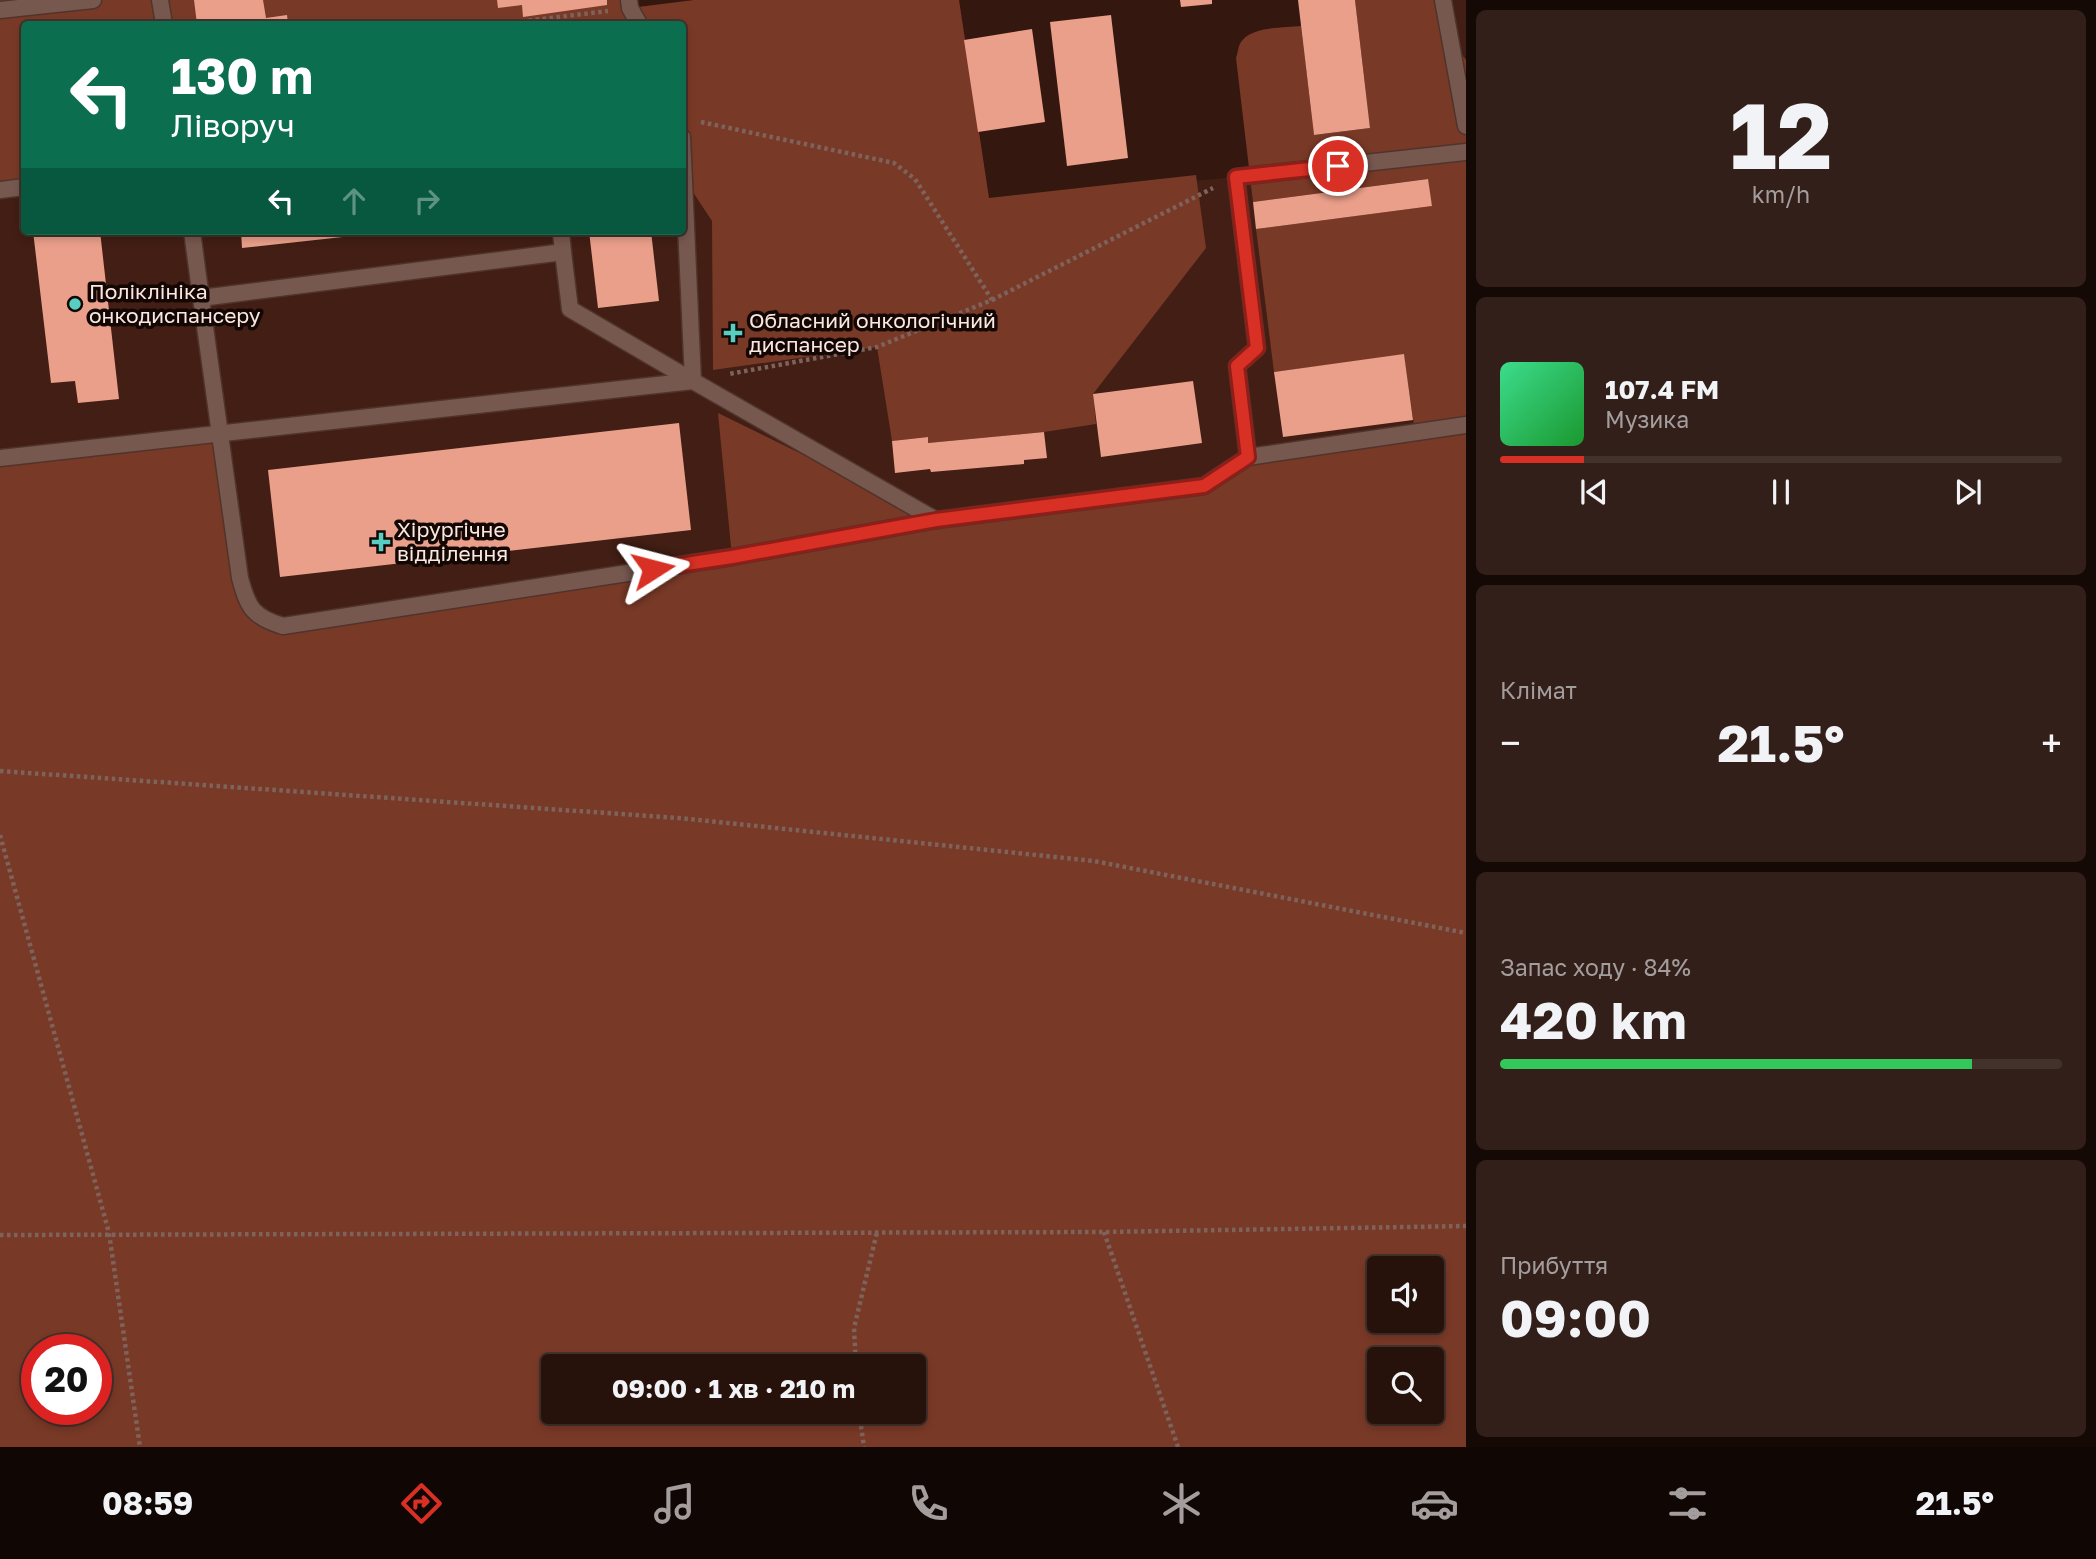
<!DOCTYPE html>
<html lang="uk">
<head>
<meta charset="utf-8">
<style>
	:root { --surface:#27110b; --page:#331f19; --text:#f1f3f6; --muted:#a49d9d; --line:#43312c; --accent:#d93025 }
	body { margin:0; font-family:"Golos Text",sans-serif; background:var(--page); color:var(--text); height:100vh; display:flex; flex-direction:column; font-size:26px; white-space:nowrap }
	* { box-sizing:border-box; margin:0 }
	p { font-size:23px; color:var(--muted) }
	.icon { flex:none; width:38px; height:38px; fill:none; stroke:currentColor; stroke-width:2; stroke-linecap:round; stroke-linejoin:round }
	.map { position:relative; flex:1; overflow:hidden }
	.side { display:flex; flex-direction:column; gap:10px; padding:10px; background:#150906; width:630px }
	.side>* { flex:none }
	.top-card { position:absolute; left:21px; top:21px; width:665px; height:214px; border-radius:7px; box-shadow:0 4px 10px #0003,0 0 0 2px var(--line); background:#0b6e4f; color:#fff; overflow:hidden }
	.tools { position:absolute; left:1367px; top:1256px; display:grid; gap:14px }
	.tools a { display:grid; place-items:center; width:77px; height:77px; border-radius:7px; background:var(--surface); box-shadow:0 4px 10px #0003,0 0 0 2px var(--line); font-size:35px }
	.speed { position:absolute; left:21px; top:1334px; display:flex; gap:14px; font-size:35px; font-weight:700; text-align:center }
	.speed>* { display:grid; place-content:center; width:91px; height:91px; border-radius:50%; background:var(--surface); box-shadow:0 4px 10px #0003,0 0 0 2px var(--line); line-height:1 }
	.speed .limit { border:10px solid #d22; background:#fff; color:#111 }
	.pin { position:absolute; display:grid; place-items:center; width:60px; height:60px; color:#fff; margin:-30px; border:4px solid #fff; border-radius:50%; box-shadow:0 2px 7px #0007 }
	.me { position:absolute; width:77px; margin:-38px; rotate:81deg; stroke-linejoin:round; filter:drop-shadow(0 0 5px #0008) }
	.turn { display:flex; align-items:center; gap:24px; height:147px; padding:0 35px; font-size:32px }
	.turn .icon { width:91px; height:91px; stroke-width:2.5 }
	.turn b { display:block; font-size:49px; line-height:60px }
	.lanes { display:flex; align-items:center; height:66px; padding:0 35px; background:#0003; justify-content:center; gap:35px; direction:ltr }
	.lanes .off { opacity:.35 }
	.big { font-size:52px; font-weight:700; line-height:1.1 }
	.side .tile { flex:1; display:flex; flex-direction:column; justify-content:center; gap:10px; min-width:0; padding:0 24px; border-radius:10px; background:var(--page) }
	.side .dial { align-items:center; gap:0 }
	.dial b { font-size:91px; line-height:1 }
	.song { display:flex; align-items:center; gap:21px }
	.cover { width:84px; height:84px; border-radius:10px; background:linear-gradient(135deg,hsl(150 70% 55%),hsl(130 70% 35%)) }
	.played { height:7px; border-radius:4px; background:linear-gradient(90deg,var(--accent) 15%,var(--line) 15%) }
	.keys { display:flex; justify-content:space-around; direction:ltr }
	.heat { display:flex; justify-content:space-between; align-items:center; font-size:38px; direction:ltr }
	.charge { height:10px; border-radius:5px; background:linear-gradient(90deg,#34c759 84%,var(--line) 0) }
	.trip { position:absolute; left:541px; top:1354px; width:385px; height:70px; border-radius:7px; background:var(--surface); box-shadow:0 4px 10px #0003,0 0 0 2px var(--line); font-weight:700; line-height:70px; text-align:center }
	.dock { display:flex; height:112px; justify-content:space-around; align-items:center; background:#100704; color:var(--muted) }
	.dock .icon { width:49px; height:49px }
	.dock .on { color:var(--accent) }
	.dock b { font-size:32px; color:var(--text) }
	main { display:flex; flex:1; min-height:0 }
	.map>svg:first-child { display:block }
	.built { fill:#421e14 }
	.forest { fill:#793927; fill-rule:evenodd }
	.building { fill:#ea9f8a }
	.lines { fill:none; stroke-linecap:round; stroke-linejoin:round }
	.lane-casing { stroke:#50342c; stroke-width:19 }
	.path { stroke:#7d635c; stroke-width:4.5; stroke-dasharray:3.5 3.5; stroke-linecap:butt }
	.lane { stroke:#76584f; stroke-width:16 }
	.route-casing { stroke:#8d1f18; stroke-width:18 }
	.route { stroke:#d93025; stroke-width:12 }
	.poi-dot { fill:#57cec2; stroke:#130704; stroke-width:2.5 }
	.labels { text-anchor:middle; stroke-width:7; stroke-linejoin:round; paint-order:stroke }
	.poi-label { font-size:21px; fill:#fbe7e1; stroke:#130704; text-anchor:start }
</style>
</head>
<body>
<main>
<div class="map">
<svg width="1466" height="1447" viewBox="0 0 1466 1447">
	<rect width="100%" height="100%" fill="#34170f"/>
	<g class="built">
		<polygon points="0,0 24,24 24,231 682,231 682,24 694,0 959,0 989,199 1236,177 1466,152 1466,469 283,626 0,458"/>
		<polygon points="1443,0 1466,0 1466,60 1450,39"/>
	</g>
	<g class="forest">
		<polygon points="0,0 629,0 630,8 694,0 959,0 989,198 1196,175 1206,248 1093,394 1096,424 1044,432 928,443 927,437 892,441 877,347 713,370 712,221 683,177 682,24 24,24 24,187 0,190"/>
		<path d="M1355,0H1443L1450,39L1466,60V1447H0V458L221,434L240,578L266,621L732,557L718,413L936,520L1204,486L1248,457L1415,432L1404,355L1274,372L1256,229L1432,206L1427,179L1253,202L1236,58C1238,53 1238,46 1241,42C1252,26 1284,28 1301,26L1314,135L1370,128ZM1379,1269H1432V1321H1379ZM37,1349H96V1409H37ZM1379,1360H1432V1412H1379ZM553,1367H914V1412H553Z"/>
	</g>
	<g class="building">
		<polygon points="194,0 263,0 266,18 287,15 288,24 197,24"/>
		<polygon points="497,0 607,0 607,5 523,17 522,5 498,8"/>
		<polygon points="1180,0 1212,0 1212,4 1181,7"/>
		<polygon points="1298,0 1355,0 1370,128 1314,135"/>
		<polygon points="1111,15 1128,158 1067,166 1050,22"/>
		<polygon points="1032,29 1045,122 978,132 964,40"/>
		<polygon points="1428,179 1432,206 1256,229 1253,202"/>
		<polygon points="33,231 100,231 119,399 78,403 75,381 51,383"/>
		<polygon points="241,231 379,231 379,233 242,248"/>
		<polygon points="589,231 651,231 659,301 598,308"/>
		<polygon points="1404,354 1413,420 1283,437 1274,372"/>
		<polygon points="1193,381 1202,443 1101,457 1093,394"/>
		<polygon points="679,423 691,530 280,577 268,470"/>
		<polygon points="1044,432 1047,458 1024,460 1024,464 931,472 930,469 895,473 892,441 928,437 928,443"/>
	</g>
	<g class="lines">
		<g class="lane-casing">
			<g id="lane">
				<polyline points="160,0 164,24"/>
				<polyline points="629,0 630,8 639,24"/>
				<polyline points="1443,0 1466,126"/>
				<polyline points="0,10 93,0"/>
				<polyline points="682,137 693,381 936,520"/>
				<polyline points="0,190 24,187"/>
				<polyline points="192,231 201,298"/>
				<path d="M561,231L563,252L201,298L240,578C248,608 253,617 283,626L732,557L936,520L1204,486L1248,457L1466,425"/>
				<polyline points="563,252 570,309 693,381"/>
				<polyline points="1248,457 1237,366 1257,348 1236,177 1466,152"/>
				<polyline points="0,458 693,381"/>
			</g>
		</g>
		<g class="path">
			<polyline points="518,24 517,22 608,11"/>
			<polyline points="701,122 894,163 915,179 992,300 877,347 729,374"/>
			<polyline points="992,300 1213,188"/>
			<polyline points="0,771 679,818 1094,861 1466,933"/>
			<polyline points="0,835 109,1233 140,1447"/>
			<polyline points="1104,1232 1178,1447"/>
			<polyline points="0,1235 1104,1232 1466,1226"/>
			<polyline points="856,1367 854,1328 877,1232"/>
			<polyline points="859,1412 864,1447"/>
		</g>
		<use href="#lane" class="lane"/>
	</g>
	<g class="lines">
		<g class="route-casing">
			<polyline id="route" points="653,569 732,557 936,520 1204,486 1248,457 1237,366 1257,348 1236,177 1338,166"/>
		</g>
		<use href="#route" class="route"/>
	</g>
	<g class="poi-dot">
		<circle cx="75" cy="304" r="7"/>
		<path d="M729.5 322.5h7v7h7v7h-7v7h-7v-7h-7v-7h7z"/>
		<path d="M377.5 531.5h7v7h7v7h-7v7h-7v-7h-7v-7h7z"/>
	</g>
	<g class="labels">
		<g class="poi-label">
			<text x="89" y="299">Поліклініка<tspan x="89" dy="24">онкодиспансеру</tspan></text>
			<text x="749" y="328">Обласний онкологічний<tspan x="749" dy="24">диспансер</tspan></text>
			<text x="397" y="537">Хірургічне<tspan x="397" dy="24">відділення</tspan></text>
		</g>
	</g>
</svg>
<div class="tools">
<a><svg class="icon" aria-label="sound" viewBox="0 0 24 24"><path d="M4 9h4l5-4v14l-5-4H4zM17 9q2 3 0 6"/></svg></a>
<a><svg class="icon" aria-label="search" viewBox="0 0 24 24"><circle cx="10" cy="10" r="6"/><path d="M15 15l6 6"/></svg></a>
</div>
<div class="speed"><div class="limit">20</div></div>
<div class="pin" style="left:1338px;top:166px;background:#d93025"><svg class="icon" aria-label="arrive" viewBox="0 0 24 24"><path d="M6 21V4h12l-3 4 3 4H6"/></svg></div>
<svg class="me" style="left:653px;top:569px" viewBox="-20 -20 40 40"><path d="M0-17L14 15 0 8-14 15z" fill="#d93025" stroke="#fff" stroke-width="4"/></svg>
<div class="trip">09:00 · 1 хв · 210 m</div>
<div class="top-card">
<div class="turn"><svg class="icon" aria-label="left" viewBox="0 0 24 24"><path d="M17 20v-9H6M10 6l-5 5 5 5"/></svg><div><b>130 m</b>Ліворуч</div></div>
<div class="lanes"><svg class="icon" aria-label="left" viewBox="0 0 24 24"><path d="M17 20v-9H6M10 6l-5 5 5 5"/></svg><svg class="icon off" aria-label="ahead" viewBox="0 0 24 24"><path d="M12 20V5M6 11l6-6 6 6"/></svg><svg class="icon off" aria-label="right" viewBox="0 0 24 24"><path d="M7 20v-9h11M14 6l5 5-5 5"/></svg></div>
</div>
</div>
<section class="side">
<div class="tile dial"><b>12</b><p>km/h</p></div>
<div class="tile">
<div class="song"><i class="cover"></i><div><b>107.4 FM</b><p>Музика</p></div></div>
<div class="played"></div>
<div class="keys"><svg class="icon" aria-label="previous" viewBox="0 0 24 24"><path d="M18 5L8 12l10 7zM5 5v14"/></svg><svg class="icon" aria-label="pause" viewBox="0 0 24 24"><path d="M8 5v14M16 5v14"/></svg><svg class="icon" aria-label="next" viewBox="0 0 24 24"><path d="M6 5l10 7-10 7zM19 5v14"/></svg></div>
</div>
<div class="tile"><p>Клімат</p>
<div class="heat"><a>−</a><b class="big">21.5°</b><a>+</a></div>
</div>
<div class="tile"><p>Запас ходу · 84%</p><b class="big">420 km</b><div class="charge"></div></div>
<div class="tile"><p>Прибуття</p><b class="big">09:00</b></div>
</section>
</main>
<nav class="dock">
<b>08:59</b>
<svg class="icon on" aria-label="directions" viewBox="0 0 24 24"><path d="M12 3l9 9-9 9-9-9zM9 14v-3h6M13 9l2 2-2 2"/></svg>
<svg class="icon" aria-label="music" viewBox="0 0 24 24"><path d="M9 18V5l10-2v13"/><circle cx="6" cy="18" r="3"/><circle cx="16" cy="16" r="3"/></svg>
<svg class="icon" aria-label="phone" viewBox="0 0 24 24"><path d="M5 4h4l2 5-3 2q2 4 5 5l2-3 5 2v4C11 20 4 13 5 4z"/></svg>
<svg class="icon" aria-label="climate" viewBox="0 0 24 24"><path d="M12 3v18M4 7l16 10M4 17L20 7"/></svg>
<svg class="icon" aria-label="car" viewBox="0 0 24 24"><path d="M5 17H2v-5l4-1 3-4h7l3 4 3 1v5h-3M9 17h6M6 11h13"/><circle cx="7" cy="17" r="2"/><circle cx="17" cy="17" r="2"/></svg>
<svg class="icon" aria-label="filters" viewBox="0 0 24 24"><path d="M4 7h16M4 17h16"/><circle cx="9" cy="7" r="2"/><circle cx="15" cy="17" r="2"/></svg>
<b>21.5°</b>
</nav>
</body>
</html>
